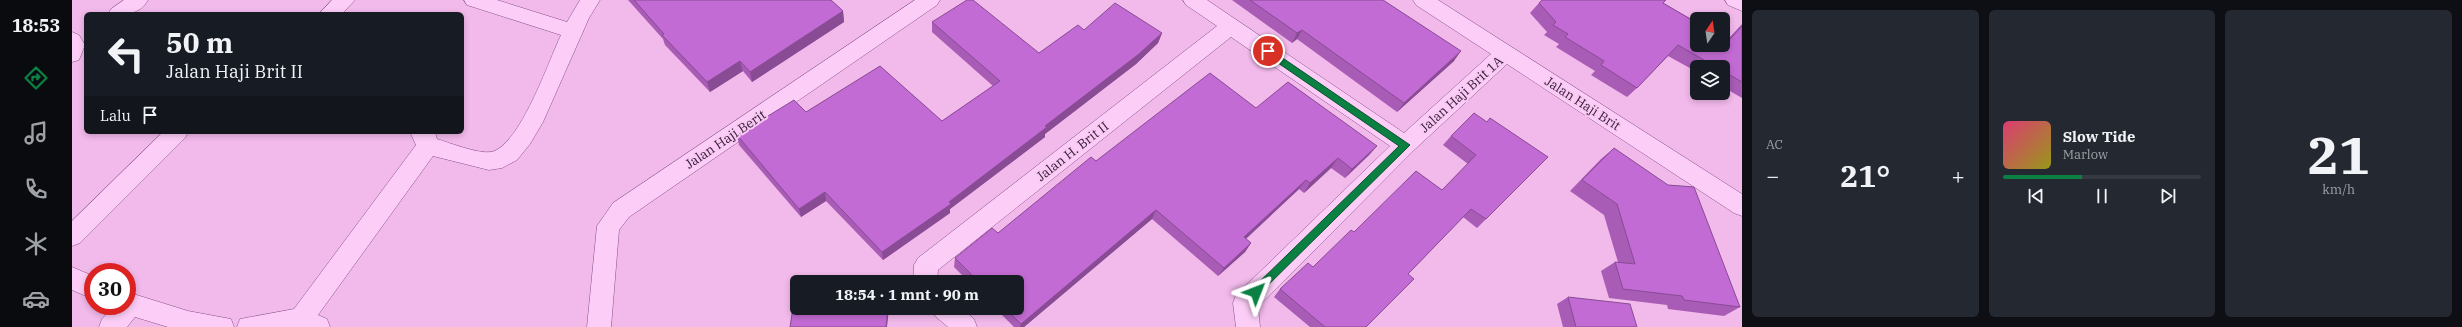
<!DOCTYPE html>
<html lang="id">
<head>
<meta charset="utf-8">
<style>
	:root { --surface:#171b24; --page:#242831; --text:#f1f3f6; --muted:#9ea1a6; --line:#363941; --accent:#0b8043 }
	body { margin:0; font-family:"IBM Plex Serif",serif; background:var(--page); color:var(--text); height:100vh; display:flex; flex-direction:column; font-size:15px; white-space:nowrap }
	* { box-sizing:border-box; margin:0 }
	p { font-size:13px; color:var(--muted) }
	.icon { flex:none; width:22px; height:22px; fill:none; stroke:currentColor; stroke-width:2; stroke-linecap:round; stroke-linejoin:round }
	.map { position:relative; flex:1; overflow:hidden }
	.panel { display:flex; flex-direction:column; gap:10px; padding:10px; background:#0d0f14; width:720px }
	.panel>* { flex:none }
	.top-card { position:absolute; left:12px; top:12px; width:380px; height:122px; border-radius:6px; box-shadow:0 2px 6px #0003; background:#171b24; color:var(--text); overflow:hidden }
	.needle { width:26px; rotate:13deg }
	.buttons { position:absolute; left:1618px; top:12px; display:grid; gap:8px }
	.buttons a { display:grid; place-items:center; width:40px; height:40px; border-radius:6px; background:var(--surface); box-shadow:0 2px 6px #0003; font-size:20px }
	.speed { position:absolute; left:12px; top:263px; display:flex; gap:8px; font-size:20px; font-weight:700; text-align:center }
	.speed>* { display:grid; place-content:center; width:52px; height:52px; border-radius:50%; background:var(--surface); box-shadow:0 2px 6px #0003; line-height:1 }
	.speed .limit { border:6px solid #d22; background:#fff; color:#111 }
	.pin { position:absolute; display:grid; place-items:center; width:34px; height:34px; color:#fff; margin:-17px; border:2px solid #fff; border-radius:50%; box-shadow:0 1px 4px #0007 }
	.me { position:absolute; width:44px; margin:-22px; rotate:45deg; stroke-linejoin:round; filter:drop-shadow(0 0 3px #0008) }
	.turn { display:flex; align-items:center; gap:14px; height:84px; padding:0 16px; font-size:18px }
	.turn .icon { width:52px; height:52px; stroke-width:2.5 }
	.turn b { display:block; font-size:28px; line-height:34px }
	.then { display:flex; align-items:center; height:38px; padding:0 16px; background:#0003; gap:8px; font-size:15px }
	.big { font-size:30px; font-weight:800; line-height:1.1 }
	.panel .tile { flex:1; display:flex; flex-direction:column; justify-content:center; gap:6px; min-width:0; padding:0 14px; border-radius:6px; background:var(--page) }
	.panel .dial { align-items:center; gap:0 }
	.dial b { font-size:52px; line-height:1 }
	.song { display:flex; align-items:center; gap:12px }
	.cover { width:48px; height:48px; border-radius:6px; background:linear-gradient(135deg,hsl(340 70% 55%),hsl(60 70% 35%)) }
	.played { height:4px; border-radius:2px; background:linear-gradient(90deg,var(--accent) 40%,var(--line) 40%) }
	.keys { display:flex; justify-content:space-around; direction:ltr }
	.heat { display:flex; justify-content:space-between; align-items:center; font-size:22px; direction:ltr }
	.panel .tiles { flex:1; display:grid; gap:10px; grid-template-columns:repeat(3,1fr) }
	.trip { position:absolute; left:718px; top:275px; width:234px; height:40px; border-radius:6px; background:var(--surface); box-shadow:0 2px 6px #0003; font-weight:800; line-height:40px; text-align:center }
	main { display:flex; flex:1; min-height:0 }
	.tabs { display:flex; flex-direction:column; width:72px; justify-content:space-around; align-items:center; background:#090b0e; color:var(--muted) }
	.tabs .icon { width:28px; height:28px }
	.tabs .current { color:var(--accent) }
	.tabs b { font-size:18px; color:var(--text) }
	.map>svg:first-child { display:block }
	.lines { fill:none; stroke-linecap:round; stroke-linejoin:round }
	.minor-casing { stroke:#87528a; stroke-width:1 }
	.minor { fill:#fccdf7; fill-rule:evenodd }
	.wall { fill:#a85cb6 }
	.shaded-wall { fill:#884b94 }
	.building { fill:#c36bd4; stroke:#884b94 }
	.route { fill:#0b8043; stroke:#07532c }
	.labels { text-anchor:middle; stroke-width:4; stroke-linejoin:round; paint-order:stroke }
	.street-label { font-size:13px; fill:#341937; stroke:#f9caf3 }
</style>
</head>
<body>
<main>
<nav class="tabs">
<b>18:53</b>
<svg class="icon current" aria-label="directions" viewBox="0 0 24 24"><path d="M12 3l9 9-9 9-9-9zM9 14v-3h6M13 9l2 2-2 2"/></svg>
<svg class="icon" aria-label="music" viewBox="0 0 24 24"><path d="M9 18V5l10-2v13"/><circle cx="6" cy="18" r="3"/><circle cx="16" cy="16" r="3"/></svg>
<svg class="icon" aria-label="phone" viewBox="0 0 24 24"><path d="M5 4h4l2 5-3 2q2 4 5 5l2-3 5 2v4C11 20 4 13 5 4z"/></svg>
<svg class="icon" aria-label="climate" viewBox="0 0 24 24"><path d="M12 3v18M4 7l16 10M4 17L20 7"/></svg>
<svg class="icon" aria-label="car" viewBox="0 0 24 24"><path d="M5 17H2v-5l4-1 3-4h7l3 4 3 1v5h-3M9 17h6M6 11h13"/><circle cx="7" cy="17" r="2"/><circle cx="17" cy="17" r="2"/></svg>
</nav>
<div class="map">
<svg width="1670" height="327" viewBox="0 0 1670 327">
	<rect width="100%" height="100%" fill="#f2b9eb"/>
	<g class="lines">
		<g class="minor-casing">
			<g id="minor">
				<path d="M52,0H76C67,16 52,14 36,14L39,9Z"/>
				<polygon points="260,0 283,0 270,14 247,14"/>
				<path d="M392,0H425L495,22L508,0H528L517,18L471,122L458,144L445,160L430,168L417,170L361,156L246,315L255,319L258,327H165L168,319L222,309L344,145L338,132H363L365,139C378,143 406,154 419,152C448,146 477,60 489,35L395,5Z"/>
				<polygon points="843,0 868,0 865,5 557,217 547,230 539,327 515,327 525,226 541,203"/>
				<polygon points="1111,0 1135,0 1332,133 1419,54 1344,5 1341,0 1366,0 1670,194 1670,216 1662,213 1435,64 1341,151 1186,307 1188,327 1164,327 1161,303 1164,295 1318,146 1159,37 866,270 865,282 841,282 842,265 846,258 1145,26 1114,5"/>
				<polygon points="1653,0 1670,0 1670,11 1656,5"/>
				<polygon points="0,32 7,35 13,45 7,60 0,62"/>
				<polygon points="91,132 116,132 113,138 8,243 0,246 0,221"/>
				<polygon points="0,267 21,276 21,299 0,290"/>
				<polygon points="55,292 116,311 159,319 162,327 96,327 63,317 55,327 27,327 30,319 42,306 55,306"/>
				<polygon points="860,308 889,308 902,319 905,327 876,327 863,316"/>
			</g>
		</g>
		<use href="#minor" class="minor"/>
	</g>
	<g class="wall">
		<polygon points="556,0 759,0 771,11 772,22 680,82 671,71 638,92 593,45 591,39"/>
		<polygon points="1160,0 1311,0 1382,61 1325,112 1225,39 1220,43"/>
		<polygon points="1467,3 1591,3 1653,38 1657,38 1670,24 1670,98 1651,87 1651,67 1625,67 1625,72 1596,56 1565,88 1555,97 1519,75 1523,71 1484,47 1487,44 1472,35 1475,32 1458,13"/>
		<polygon points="860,22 967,53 1012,30 1090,33 1086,43 1064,64 973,134 973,137 878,209 878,213 811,260 754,201 729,217 667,145 665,135 734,112 870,121 921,86 860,32"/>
		<polygon points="1184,108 1305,146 1297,155 1273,178 1259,168 1232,193 1227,189 1174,239 1179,243 1173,252 1146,276 1080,219 952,327 942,327 923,308 945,308 945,282 897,282 882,267 883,258 926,233 1024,161"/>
		<polygon points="1402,113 1414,219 1405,228 1391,217 1336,274 1294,327 1238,327 1202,297 1208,289 1241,267 1282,232 1370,190 1396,164 1371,145 1379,136"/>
		<polygon points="1542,148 1668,307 1652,316 1596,309 1595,305 1537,298 1529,271 1543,262 1546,262 1532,215 1498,191 1529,159"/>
		<polygon points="1496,297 1565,327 1491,327 1485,304"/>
	</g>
	<g class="shaded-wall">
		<polygon points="771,11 772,22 680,82 678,72"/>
		<polygon points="1230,30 1225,39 1220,43 1225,33"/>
		<polygon points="1090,33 1086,43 1064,64 973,134 973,137 878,209 878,213 811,260 810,252 877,202"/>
		<polygon points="1389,51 1382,61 1325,112 1332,103"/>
		<polygon points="668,61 671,71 638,92 635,82"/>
		<polygon points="1305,146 1297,155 1273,178 1280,169"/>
		<polygon points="1266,158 1259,168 1232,193 1238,183"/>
		<polygon points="1234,180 1227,189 1166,246 1172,237"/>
		<polygon points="753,192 754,201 729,217 727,209"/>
		<polygon points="1084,210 1080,219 952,327 948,327 949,324"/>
		<polygon points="1179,243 1173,252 1146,276 1152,268"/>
		<polygon points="816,308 817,308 815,327 814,327"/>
	</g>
	<g class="building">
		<polygon points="562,0 759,0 771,11 678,72 668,61 635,82 590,35 592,34"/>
		<polygon points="895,0 901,0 967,53 1006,25 1012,30 1043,3 1090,33 1067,54 973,126 975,127 877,202 879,204 810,252 753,192 727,209 665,135 722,100 734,112 808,66 870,121 928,81 860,22"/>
		<polygon points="1178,0 1311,0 1389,51 1332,103 1230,30 1225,33"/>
		<polygon points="1470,0 1594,0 1591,3 1625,23 1625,45 1651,45 1651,38 1653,39 1655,37 1658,39 1670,26 1670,82 1651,71 1651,67 1644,67 1606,45 1565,88 1529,65 1532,61 1493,37 1496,34 1481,25 1484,22 1467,3"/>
		<polygon points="1138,73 1184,108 1216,82 1305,146 1280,169 1266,158 1238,183 1234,180 1172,237 1179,243 1152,268 1084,210 949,324 933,308 945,308 945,282 907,282 883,258 920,228 926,233 1019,157 1024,161"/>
		<polygon points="1402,113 1415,122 1418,118 1476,157 1414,219 1399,209 1336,274 1342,279 1294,327 1253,327 1208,289 1236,263 1241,267 1279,230 1282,232 1344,171 1370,190 1404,155 1379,136"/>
		<polygon points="1542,148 1596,185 1622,187 1668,307 1612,300 1610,296 1551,289 1543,262 1563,264 1545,204 1510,180"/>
		<polygon points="724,288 725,288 725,308 816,308 814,327 718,327"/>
		<polygon points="1496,297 1558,304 1565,327 1504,327"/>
	</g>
	<polygon class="route" points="1196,48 1338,145 1184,297 1180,295 1180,289 1327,146 1193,54 1192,51"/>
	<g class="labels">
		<g class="street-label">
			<text transform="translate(1389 94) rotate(-42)" y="5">Jalan Haji Brit 1A</text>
			<text transform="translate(1511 103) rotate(33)" y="5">Jalan Haji Brit</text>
			<text transform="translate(653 139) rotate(-34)" y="5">Jalan Haji Berit</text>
			<text transform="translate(1000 151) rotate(-38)" y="5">Jalan H. Brit II</text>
		</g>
	</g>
</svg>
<div class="buttons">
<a><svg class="needle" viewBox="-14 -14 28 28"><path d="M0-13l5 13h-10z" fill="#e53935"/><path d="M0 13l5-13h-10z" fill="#9ea1a6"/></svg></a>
<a><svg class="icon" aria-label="layers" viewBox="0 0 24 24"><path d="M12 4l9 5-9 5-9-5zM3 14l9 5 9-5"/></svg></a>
</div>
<div class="speed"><div class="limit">30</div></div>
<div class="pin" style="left:1196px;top:51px;background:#d93025"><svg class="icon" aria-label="arrive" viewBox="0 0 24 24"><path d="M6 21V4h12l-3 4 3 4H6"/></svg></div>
<svg class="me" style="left:1184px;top:292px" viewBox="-20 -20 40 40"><path d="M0-17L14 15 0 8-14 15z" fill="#0b8043" stroke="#fff" stroke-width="4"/></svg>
<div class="trip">18:54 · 1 mnt · 90 m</div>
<div class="top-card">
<div class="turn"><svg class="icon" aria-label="left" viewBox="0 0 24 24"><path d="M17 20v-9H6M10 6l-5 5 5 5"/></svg><div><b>50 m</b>Jalan Haji Brit II</div></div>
<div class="then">Lalu<svg class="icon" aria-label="arrive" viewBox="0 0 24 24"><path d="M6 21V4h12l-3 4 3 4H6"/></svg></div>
</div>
</div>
<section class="panel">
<div class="tiles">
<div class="tile"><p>AC</p>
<div class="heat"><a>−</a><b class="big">21°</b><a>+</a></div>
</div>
<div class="tile">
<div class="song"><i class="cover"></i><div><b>Slow Tide</b><p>Marlow</p></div></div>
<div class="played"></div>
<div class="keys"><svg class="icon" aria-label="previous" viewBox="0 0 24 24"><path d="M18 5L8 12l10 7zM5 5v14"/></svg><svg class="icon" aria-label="pause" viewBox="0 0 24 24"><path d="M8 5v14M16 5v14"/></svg><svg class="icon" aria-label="next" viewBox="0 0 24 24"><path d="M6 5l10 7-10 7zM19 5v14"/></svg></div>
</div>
<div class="tile dial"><b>21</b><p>km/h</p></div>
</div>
</section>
</main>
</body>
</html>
